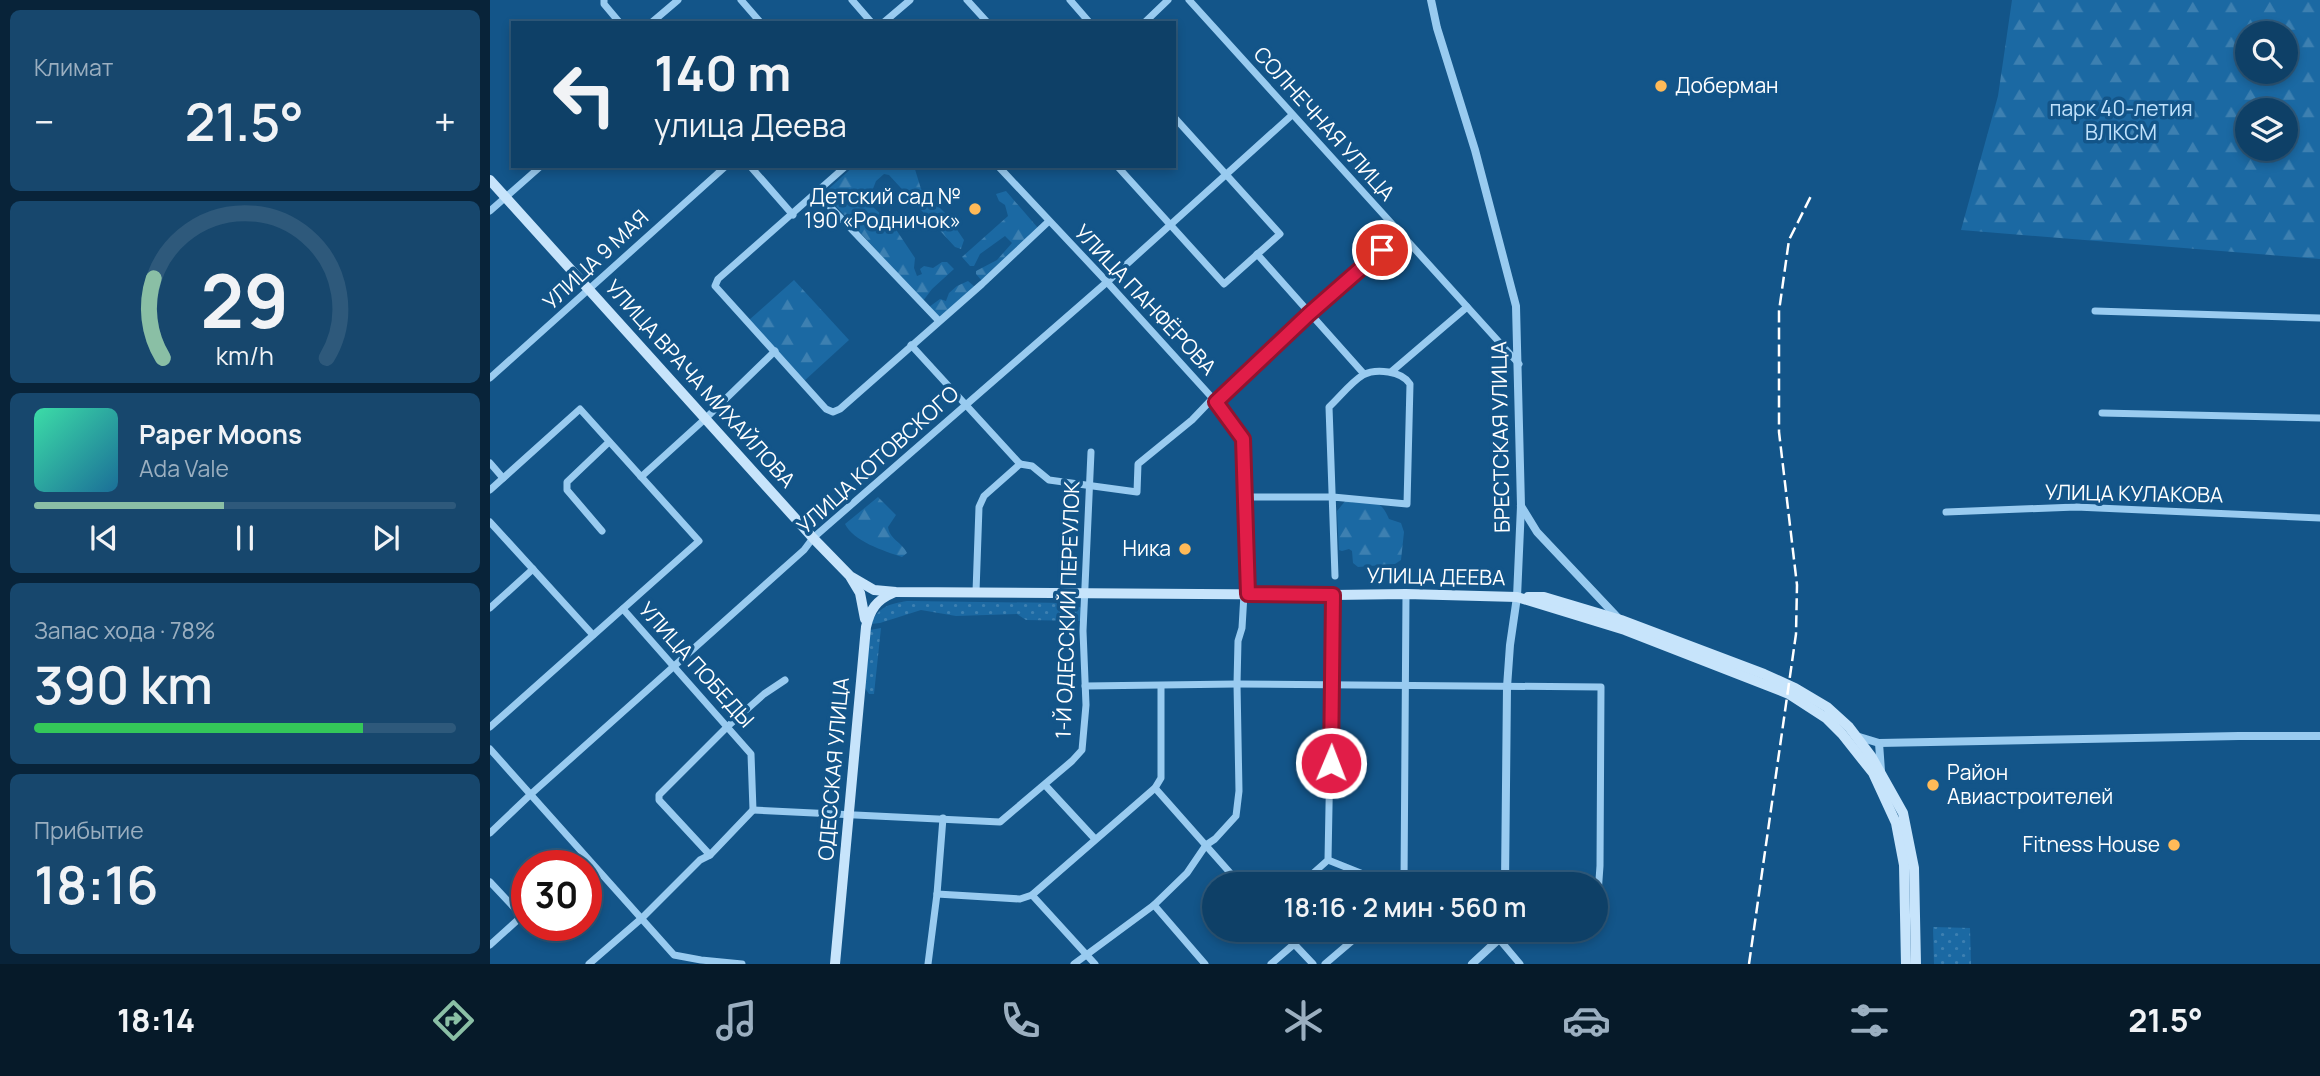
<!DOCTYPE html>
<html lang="ru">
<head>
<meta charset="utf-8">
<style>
	:root { --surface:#0e4067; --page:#17476d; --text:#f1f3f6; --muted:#9bafc0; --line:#2e597b; --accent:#8abfa5 }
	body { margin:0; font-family:Manrope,sans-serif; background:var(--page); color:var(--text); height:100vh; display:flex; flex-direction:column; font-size:26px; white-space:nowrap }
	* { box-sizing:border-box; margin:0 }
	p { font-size:23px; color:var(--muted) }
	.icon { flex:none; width:38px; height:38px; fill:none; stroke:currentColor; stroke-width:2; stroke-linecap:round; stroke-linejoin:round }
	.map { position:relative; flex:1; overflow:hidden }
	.sheet { display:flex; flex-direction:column; gap:10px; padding:10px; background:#082339; width:490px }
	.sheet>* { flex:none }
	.top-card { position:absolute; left:21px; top:21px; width:665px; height:147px; border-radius:0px; box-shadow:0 4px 10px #0003,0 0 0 2px var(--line); background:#0e4067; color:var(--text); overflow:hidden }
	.controls { position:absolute; left:1745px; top:21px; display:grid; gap:14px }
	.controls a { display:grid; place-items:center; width:63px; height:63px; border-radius:50%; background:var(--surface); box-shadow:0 4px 10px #0003,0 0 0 2px var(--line); font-size:35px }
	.speed { position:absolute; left:21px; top:850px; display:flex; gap:14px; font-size:35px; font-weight:700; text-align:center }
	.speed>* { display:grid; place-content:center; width:91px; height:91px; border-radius:50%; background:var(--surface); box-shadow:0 4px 10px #0003,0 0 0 2px var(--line); line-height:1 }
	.speed .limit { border:10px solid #d22; background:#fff; color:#111 }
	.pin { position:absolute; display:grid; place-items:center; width:60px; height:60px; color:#fff; margin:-30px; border:4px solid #fff; border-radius:50%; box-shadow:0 2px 7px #0007 }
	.me { position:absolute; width:77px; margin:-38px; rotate:1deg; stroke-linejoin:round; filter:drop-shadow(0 0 5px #0008) }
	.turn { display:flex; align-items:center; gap:24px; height:147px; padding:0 28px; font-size:32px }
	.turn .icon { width:91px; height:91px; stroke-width:2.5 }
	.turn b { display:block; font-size:49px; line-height:60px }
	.big { font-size:52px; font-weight:600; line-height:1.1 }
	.sheet .widget { flex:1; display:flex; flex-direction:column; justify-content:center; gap:10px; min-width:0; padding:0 24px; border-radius:10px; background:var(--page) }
	.sheet .dial { align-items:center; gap:0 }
	.dial svg { height:182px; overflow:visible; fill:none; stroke:var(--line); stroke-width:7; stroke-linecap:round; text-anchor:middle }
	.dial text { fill:var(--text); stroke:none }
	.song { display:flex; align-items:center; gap:21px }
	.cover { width:84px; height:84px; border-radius:10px; background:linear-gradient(135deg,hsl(160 70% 55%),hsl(200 70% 35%)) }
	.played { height:7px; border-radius:4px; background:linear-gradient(90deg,var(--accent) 45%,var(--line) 45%) }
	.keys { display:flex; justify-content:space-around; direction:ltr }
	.heat { display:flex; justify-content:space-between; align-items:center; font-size:38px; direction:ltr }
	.charge { height:10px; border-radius:5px; background:linear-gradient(90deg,#34c759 78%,var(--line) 0) }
	.trip { position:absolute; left:712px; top:872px; width:406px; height:70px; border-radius:35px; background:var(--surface); box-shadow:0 4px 10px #0003,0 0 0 2px var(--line); font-weight:600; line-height:70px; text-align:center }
	.tabs { display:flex; height:112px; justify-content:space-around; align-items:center; background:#061a29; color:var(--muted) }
	.tabs .icon { width:49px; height:49px }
	.tabs .active { color:var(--accent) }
	.tabs b { font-size:32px; color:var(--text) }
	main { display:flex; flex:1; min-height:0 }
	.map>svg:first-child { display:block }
	.green { fill:url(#green-dots) }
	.forest { fill:url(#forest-firs); fill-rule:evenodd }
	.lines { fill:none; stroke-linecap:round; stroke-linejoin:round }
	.minor { stroke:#99cbf0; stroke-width:7 }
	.tertiary { stroke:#99cbf0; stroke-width:8 }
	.secondary { stroke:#c7e4fb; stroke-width:10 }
	.rail { stroke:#fff; stroke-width:2.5; stroke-dasharray:12 5; stroke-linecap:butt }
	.route-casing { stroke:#92132f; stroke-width:18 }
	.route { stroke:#e11d48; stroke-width:12 }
	.poi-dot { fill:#ffba58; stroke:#135589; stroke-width:2.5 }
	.labels { text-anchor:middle; stroke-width:7; stroke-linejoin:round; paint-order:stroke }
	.poi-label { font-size:21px; fill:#fff; stroke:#135589; text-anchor:end }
	.park-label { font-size:21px; fill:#c0e2fc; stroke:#135589 }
	.street-label { font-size:21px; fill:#fff; stroke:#135589 }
</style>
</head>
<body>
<main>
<section class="sheet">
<div class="widget"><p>Климат</p>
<div class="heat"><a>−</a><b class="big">21.5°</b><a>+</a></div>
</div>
<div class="widget dial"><svg viewBox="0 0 100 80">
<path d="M14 69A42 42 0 1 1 86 69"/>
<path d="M14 69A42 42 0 0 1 10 34" stroke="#8abfa5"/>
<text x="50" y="56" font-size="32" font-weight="700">29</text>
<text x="50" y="72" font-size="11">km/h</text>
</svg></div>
<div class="widget">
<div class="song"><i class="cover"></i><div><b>Paper Moons</b><p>Ada Vale</p></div></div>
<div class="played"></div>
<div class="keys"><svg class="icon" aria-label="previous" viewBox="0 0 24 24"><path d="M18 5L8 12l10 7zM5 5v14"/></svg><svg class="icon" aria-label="pause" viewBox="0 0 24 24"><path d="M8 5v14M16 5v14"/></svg><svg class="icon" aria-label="next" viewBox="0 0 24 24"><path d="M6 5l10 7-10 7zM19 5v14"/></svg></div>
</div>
<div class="widget"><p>Запас хода · 78%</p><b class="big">390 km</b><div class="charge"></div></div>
<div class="widget"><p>Прибытие</p><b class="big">18:16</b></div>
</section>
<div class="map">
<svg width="1830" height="964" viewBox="0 0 1830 964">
	<defs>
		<pattern id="green-dots" width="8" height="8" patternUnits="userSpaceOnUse" patternTransform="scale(1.75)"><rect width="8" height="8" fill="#1b69a3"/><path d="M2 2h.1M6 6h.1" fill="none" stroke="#3d80b1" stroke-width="1.8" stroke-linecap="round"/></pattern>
		<pattern id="forest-firs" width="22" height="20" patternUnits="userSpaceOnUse" patternTransform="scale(1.75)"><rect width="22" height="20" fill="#1b69a3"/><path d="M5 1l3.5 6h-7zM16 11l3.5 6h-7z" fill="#3d80b1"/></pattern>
	</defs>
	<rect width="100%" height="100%" fill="#135589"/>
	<g class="green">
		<path d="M417,601L578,603L592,608V621L536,620L527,614L466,616L431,610L390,623L381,624C388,607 399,604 417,601Z"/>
		<polygon points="391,628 384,694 379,694 375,688 380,630"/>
		<polygon points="1443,927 1480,928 1481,964 1444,964"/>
	</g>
	<g class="forest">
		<path d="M1522,0H1830V259L1471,230L1508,96ZM1796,33V72H1757V33ZM1757,110H1796V149H1757Z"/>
		<polygon points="364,166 424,166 431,189 457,215 474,240 471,249 465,247 399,175 394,174 386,181 379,199 384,208 403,225 425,258 424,268 427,276 432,274 430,269 434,266 443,268 452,262 457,262 464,269 442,289 433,301 334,193"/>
		<polygon points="516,191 548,228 492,281 486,274 486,271 507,260 522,243 515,236 490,254 484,266 480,266 472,257 518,216 515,205 509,201 506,194"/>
		<polygon points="304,280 359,340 313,382 259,320"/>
		<polygon points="478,281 485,287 451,319 439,307 450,299 456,301 459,293 467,286"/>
		<path d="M388,497L406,515L398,527C400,540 412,542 417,553L412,557C394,551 363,541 355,524Z"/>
		<path d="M856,500C878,501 889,495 899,519L911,523L914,532L911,560L905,564L868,567L863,563L862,551L859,549L852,551L849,550L847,511Z"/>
	</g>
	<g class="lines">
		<g class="minor">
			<polyline points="114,0 114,4 130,23"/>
			<polyline points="251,0 271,23"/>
			<polyline points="362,0 382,23"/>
			<polyline points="477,0 498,23"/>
			<polyline points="580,0 600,23"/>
			<polyline points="699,0 1029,364"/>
			<polyline points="161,23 188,0"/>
			<polyline points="393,23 420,0"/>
			<polyline points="654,23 678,0"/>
			<polyline points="260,166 303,215"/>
			<polyline points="356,166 228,279 225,286 336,409 343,412 350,409 492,284 558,222"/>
			<polyline points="508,166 617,282 726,402 753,439 758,594"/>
			<polyline points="627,166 734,284 790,234 684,117"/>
			<polyline points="327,193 449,321"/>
			<polyline points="0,211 51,166"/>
			<polyline points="767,254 874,374"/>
			<polyline points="1605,311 1830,318"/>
			<polyline points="421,345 530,464"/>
			<polyline points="901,372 977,307"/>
			<polyline points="0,378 236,166"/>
			<polyline points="726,402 819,314 910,234"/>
			<polyline points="1612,413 1830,418"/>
			<polyline points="0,463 13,478"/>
			<polyline points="530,464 542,466 559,480 647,492 648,464 702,420 723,398"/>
			<polyline points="151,477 216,418 285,351"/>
			<polyline points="0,490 90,409 209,541 0,727"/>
			<path d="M757,497H843L917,504L920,384C912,371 886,368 873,375C861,382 849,398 839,407L845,576"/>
			<polyline points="1456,512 1586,507 1830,518"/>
			<polyline points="0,522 103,635"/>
			<polyline points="112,531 77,490 77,482 119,442"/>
			<polyline points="486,592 489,507 494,496 530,464"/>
			<polyline points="0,608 43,569"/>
			<polyline points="595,686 747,684 1111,687 1110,866 1106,922"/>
			<polyline points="0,749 184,955 211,960 252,964"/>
			<polyline points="555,785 605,839"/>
			<polyline points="665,788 750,884"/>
			<polyline points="263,810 510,822 582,761 592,750 596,705 593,631 601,452"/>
			<polyline points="0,833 41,794 314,550 323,538 617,282 802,115"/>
			<polyline points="220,855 169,800 169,795 237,727 274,694 295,680"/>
			<polyline points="838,860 898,884"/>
			<polyline points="0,882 32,916 0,945"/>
			<polyline points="811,884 838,860 843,595"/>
			<polyline points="914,884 916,594"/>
			<polyline points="447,894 530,899 542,895 665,788 671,778 671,686"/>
			<polyline points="542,895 605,964"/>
			<polyline points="664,905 715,964"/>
			<polyline points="790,929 823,964"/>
			<polyline points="996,929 1009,939 1030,964"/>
			<polyline points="99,964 152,918 210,860 220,855 263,810 261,754 133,609"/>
			<polyline points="438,964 447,894 453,818"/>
			<polyline points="584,964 664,905 697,873 716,845 725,839 746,816 749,791 747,684 748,641 752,628 754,594"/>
			<polyline points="781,964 803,945"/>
			<polyline points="835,964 876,929"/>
		</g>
		<g class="tertiary">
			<polyline points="941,0 947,28 985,150 1026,306 1031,506 1027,597 1020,645 1017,687 1015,884"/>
			<polyline points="1031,506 1047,532 1130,620"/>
			<polyline points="1366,736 1389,743 1749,736 1830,736"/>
			<polyline points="1389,743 1391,771"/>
			<polyline points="982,964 1009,939 1013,929"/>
		</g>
		<g class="secondary">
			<polyline points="0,180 323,538 360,576 384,590 406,592 843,595 916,594 1027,597 1135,630 1299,694 1336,718 1352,734 1383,773 1406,823 1414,865 1416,964"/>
			<polyline points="361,578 370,593 375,619"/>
			<polyline points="1038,597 1054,597 1131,620 1274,674 1305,688 1337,707 1359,727 1381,756 1413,813 1424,868 1426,964"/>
			<path d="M345,964L376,627C380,610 386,600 403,593"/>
		</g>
		<polyline class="rail" points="1259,964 1306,634 1307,585 1289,432 1289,311 1299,240 1321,196"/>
	</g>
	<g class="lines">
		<g class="route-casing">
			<polyline id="route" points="841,763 843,595 758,594 753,439 726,402 819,314 892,250"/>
		</g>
		<use href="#route" class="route"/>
	</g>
	<g class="poi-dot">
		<circle cx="1171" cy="86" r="7"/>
		<circle cx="485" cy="209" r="7"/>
		<circle cx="695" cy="549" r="7"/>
		<circle cx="1443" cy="785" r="7"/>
		<circle cx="1684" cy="845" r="7"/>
	</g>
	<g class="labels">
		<g class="poi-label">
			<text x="1185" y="93" text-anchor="start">Доберман</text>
			<text x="471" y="204">Детский сад №<tspan x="471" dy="24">190 «Родничок»</tspan></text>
			<text x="681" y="556">Ника</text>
			<text x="1457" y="780" text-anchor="start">Район<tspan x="1457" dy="24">Авиастроителей</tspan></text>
			<text x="1670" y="852">Fitness House</text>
		</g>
		<g class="park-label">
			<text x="1631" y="116">парк 40-летия<tspan x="1631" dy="24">ВЛКСМ</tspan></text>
		</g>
		<g class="street-label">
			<text transform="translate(834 124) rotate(48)" y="7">СОЛНЕЧНАЯ УЛИЦА</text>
			<text transform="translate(106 260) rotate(-43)" y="7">УЛИЦА 9 МАЯ</text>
			<text transform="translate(655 300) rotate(47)" y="7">УЛИЦА ПАНФЁРОВА</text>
			<text transform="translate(210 384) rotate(48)" y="7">УЛИЦА ВРАЧА МИХАЙЛОВА</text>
			<text transform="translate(1011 437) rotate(-91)" y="7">БРЕСТСКАЯ УЛИЦА</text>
			<text transform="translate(388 460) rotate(-42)" y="7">УЛИЦА КОТОВСКОГО</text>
			<text transform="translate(1644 494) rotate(1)" y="7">УЛИЦА КУЛАКОВА</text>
			<text transform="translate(946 577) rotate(1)" y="7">УЛИЦА ДЕЕВА</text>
			<text transform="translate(578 610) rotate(-88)" y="7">1-Й ОДЕССКИЙ ПЕРЕУЛОК</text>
			<text transform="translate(206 665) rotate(48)" y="7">УЛИЦА ПОБЕДЫ</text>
			<text transform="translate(344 769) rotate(-85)" y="7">ОДЕССКАЯ УЛИЦА</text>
		</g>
	</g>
</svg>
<div class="controls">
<a><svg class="icon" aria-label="search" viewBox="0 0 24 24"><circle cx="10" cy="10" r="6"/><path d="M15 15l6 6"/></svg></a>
<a><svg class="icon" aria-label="layers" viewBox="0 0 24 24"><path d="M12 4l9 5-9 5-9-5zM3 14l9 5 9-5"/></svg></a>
</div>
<div class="speed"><div class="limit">30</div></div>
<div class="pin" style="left:892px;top:250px;background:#d93025"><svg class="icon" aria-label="arrive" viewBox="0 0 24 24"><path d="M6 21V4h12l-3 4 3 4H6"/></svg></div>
<svg class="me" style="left:841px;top:763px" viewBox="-20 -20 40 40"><circle r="17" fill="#e11d48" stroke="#fff" stroke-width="3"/><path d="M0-11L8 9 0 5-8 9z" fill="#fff"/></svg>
<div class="trip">18:16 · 2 мин · 560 m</div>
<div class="top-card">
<div class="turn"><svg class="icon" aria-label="left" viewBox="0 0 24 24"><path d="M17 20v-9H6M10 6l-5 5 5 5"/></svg><div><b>140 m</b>улица Деева</div></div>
</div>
</div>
</main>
<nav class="tabs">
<b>18:14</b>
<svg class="icon active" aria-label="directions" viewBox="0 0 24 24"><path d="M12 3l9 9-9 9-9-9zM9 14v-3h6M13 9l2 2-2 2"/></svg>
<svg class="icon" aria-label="music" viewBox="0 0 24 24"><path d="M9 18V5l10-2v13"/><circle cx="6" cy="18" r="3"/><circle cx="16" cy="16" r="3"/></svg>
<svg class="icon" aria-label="phone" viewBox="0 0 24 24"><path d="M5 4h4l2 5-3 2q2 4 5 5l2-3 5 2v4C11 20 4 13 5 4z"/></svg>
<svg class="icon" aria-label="climate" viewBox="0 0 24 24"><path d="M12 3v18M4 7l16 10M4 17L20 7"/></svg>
<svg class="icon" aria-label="car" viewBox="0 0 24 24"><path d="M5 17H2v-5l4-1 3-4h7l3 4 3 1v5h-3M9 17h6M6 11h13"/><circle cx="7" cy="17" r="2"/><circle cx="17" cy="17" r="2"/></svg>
<svg class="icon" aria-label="filters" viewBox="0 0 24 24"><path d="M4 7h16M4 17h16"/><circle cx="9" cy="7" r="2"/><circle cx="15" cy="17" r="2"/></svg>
<b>21.5°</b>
</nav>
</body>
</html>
